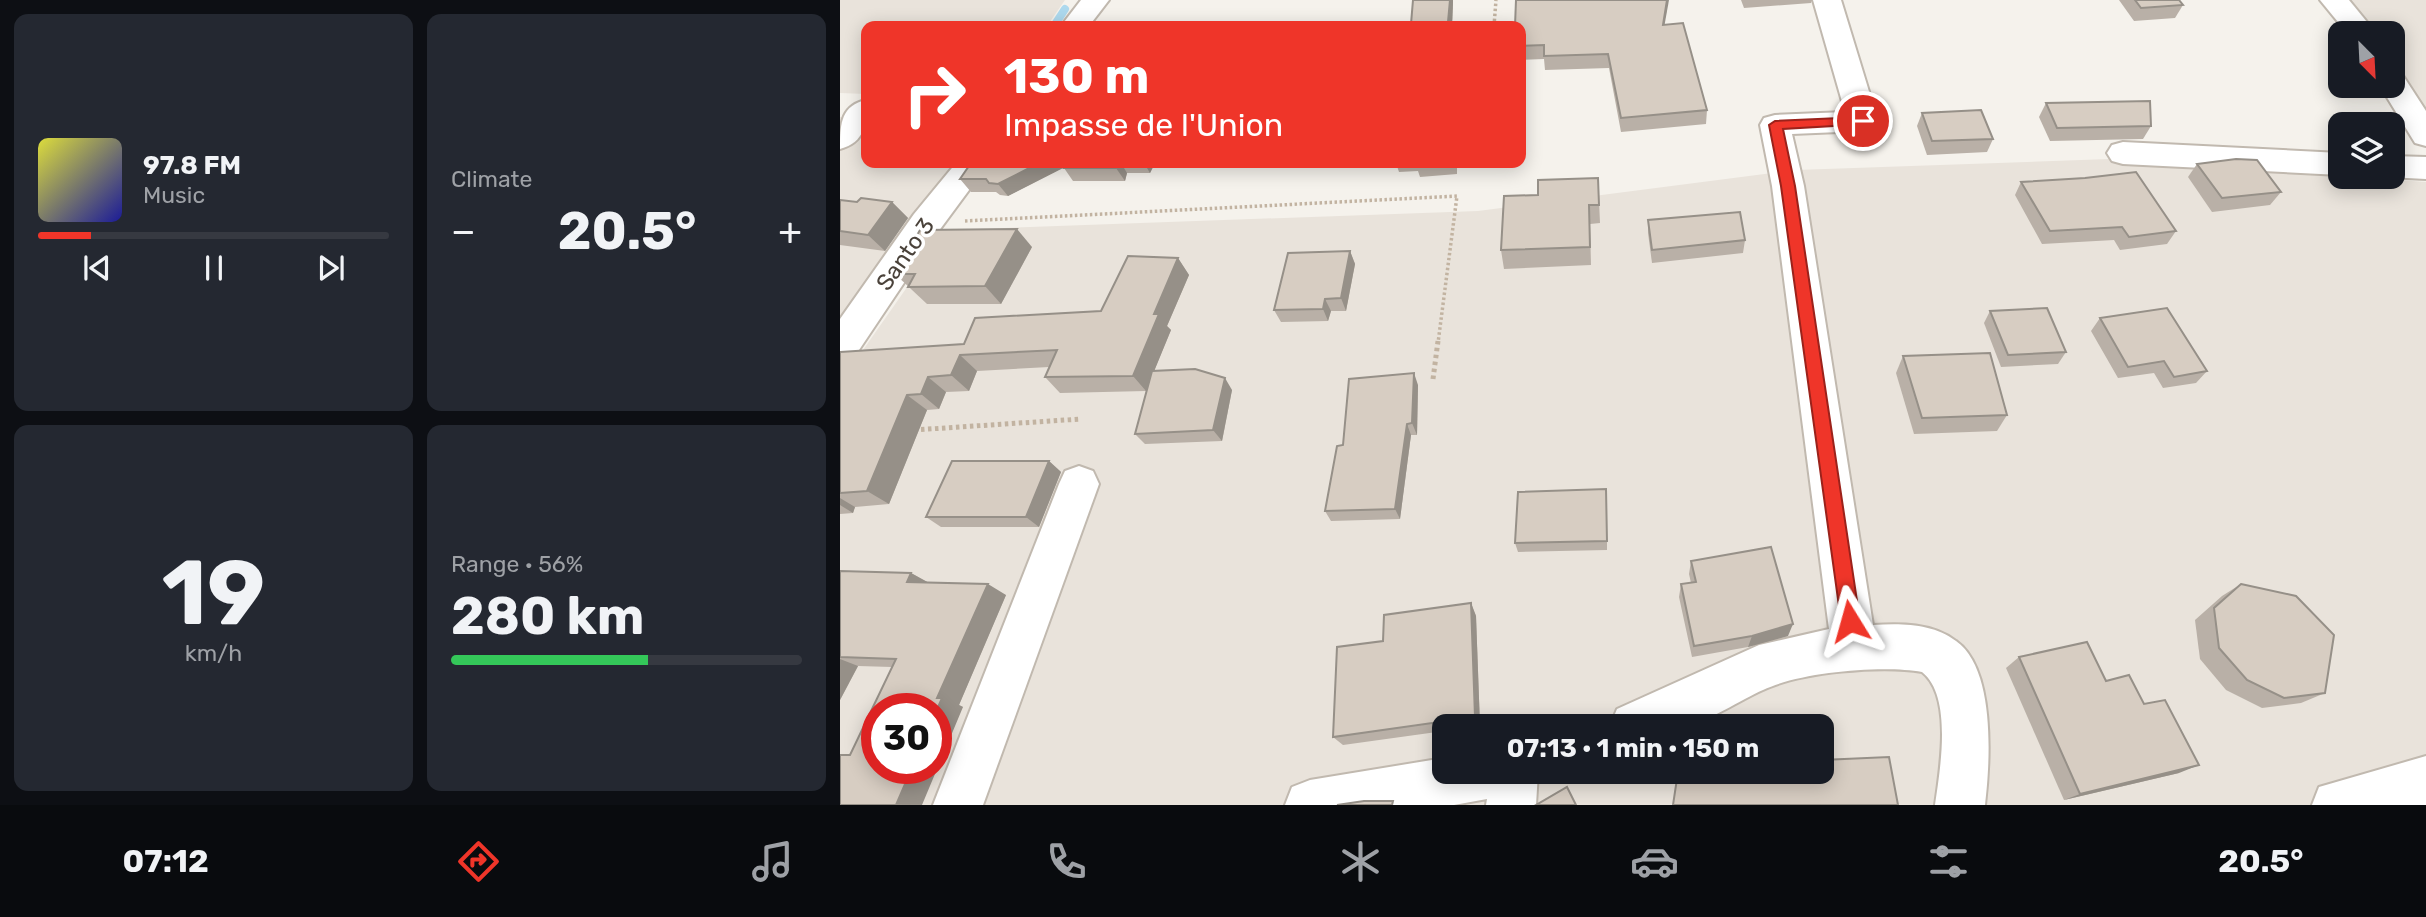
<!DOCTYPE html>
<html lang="en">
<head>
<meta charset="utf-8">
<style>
	:root { --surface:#171b24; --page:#242831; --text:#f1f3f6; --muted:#9ea1a6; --line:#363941; --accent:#ef3529 }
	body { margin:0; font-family:Rubik,sans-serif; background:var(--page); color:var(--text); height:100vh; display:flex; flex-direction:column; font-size:26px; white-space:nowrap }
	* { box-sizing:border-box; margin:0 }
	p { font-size:23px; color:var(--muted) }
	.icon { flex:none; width:38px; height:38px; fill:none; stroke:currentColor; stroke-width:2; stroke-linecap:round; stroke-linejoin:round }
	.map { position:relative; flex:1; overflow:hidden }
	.panel { display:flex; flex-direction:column; gap:14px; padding:14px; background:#0d0f14; width:840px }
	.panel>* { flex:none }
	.banner { position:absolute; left:21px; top:21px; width:665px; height:147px; border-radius:14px; box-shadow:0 4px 18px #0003; background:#ef3529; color:#fff; overflow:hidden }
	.needle { width:46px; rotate:156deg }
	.tools { position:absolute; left:1488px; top:21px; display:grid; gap:14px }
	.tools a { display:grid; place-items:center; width:77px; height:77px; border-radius:14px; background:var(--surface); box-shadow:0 4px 18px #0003; font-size:35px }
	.speed { position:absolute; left:21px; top:693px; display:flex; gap:14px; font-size:35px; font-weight:700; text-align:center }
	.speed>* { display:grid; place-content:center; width:91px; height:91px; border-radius:50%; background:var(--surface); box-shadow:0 4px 18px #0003; line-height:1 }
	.speed .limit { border:10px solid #d22; background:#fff; color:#111 }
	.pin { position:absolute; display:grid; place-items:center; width:60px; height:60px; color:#fff; margin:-30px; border:4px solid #fff; border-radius:50%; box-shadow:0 2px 7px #0007 }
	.me { position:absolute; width:77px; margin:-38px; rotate:352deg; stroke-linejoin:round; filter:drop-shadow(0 0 5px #0008) }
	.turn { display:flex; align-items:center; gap:24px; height:147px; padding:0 28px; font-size:32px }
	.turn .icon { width:91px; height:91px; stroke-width:2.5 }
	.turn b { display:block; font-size:49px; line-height:60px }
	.big { font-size:52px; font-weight:700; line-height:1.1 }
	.panel .card { flex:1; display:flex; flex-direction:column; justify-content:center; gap:10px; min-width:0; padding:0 24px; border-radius:14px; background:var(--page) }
	.panel .dial { align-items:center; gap:0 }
	.dial b { font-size:91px; line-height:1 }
	.song { display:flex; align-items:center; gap:21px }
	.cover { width:84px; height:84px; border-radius:10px; background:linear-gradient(135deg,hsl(60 70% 55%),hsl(240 70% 35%)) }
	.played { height:7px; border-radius:4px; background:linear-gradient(90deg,var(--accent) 15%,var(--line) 15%) }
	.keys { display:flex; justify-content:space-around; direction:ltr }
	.heat { display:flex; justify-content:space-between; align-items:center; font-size:38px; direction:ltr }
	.charge { height:10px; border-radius:5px; background:linear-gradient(90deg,#34c759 56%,var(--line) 0) }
	.panel .tiles { flex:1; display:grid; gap:14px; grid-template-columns:repeat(2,1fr) }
	.trip { position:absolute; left:592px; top:714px; width:402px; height:70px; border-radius:14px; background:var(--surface); box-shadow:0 4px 18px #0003; font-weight:700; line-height:70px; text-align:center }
	.dock { display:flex; height:112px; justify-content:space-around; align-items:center; background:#090b0e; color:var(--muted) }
	.dock .icon { width:49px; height:49px }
	.dock .current { color:var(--accent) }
	.dock b { font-size:32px; color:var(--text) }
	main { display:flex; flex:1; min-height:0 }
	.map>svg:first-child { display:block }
	.residential { fill:#e9e3db; fill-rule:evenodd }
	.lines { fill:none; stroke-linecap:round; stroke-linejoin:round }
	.stream { stroke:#add9ee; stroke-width:8 }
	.minor-casing { stroke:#c1b9af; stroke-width:4 }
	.path-far1 { stroke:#c2b3a1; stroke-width:3.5; stroke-dasharray:2.5 2.5; stroke-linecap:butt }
	.path { stroke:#c2b3a1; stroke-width:5; stroke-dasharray:3.5 3.5; stroke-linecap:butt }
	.minor { fill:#fff; fill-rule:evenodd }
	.wall { fill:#b9b0a7 }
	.shaded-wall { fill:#969088 }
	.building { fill:#d7cdc2; stroke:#969088; stroke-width:2 }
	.route { fill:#ef3529; stroke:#9b221b; stroke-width:2 }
	.labels { text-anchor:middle; stroke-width:7; stroke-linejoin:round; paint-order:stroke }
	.street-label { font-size:23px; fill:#4a423a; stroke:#fff }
</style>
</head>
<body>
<main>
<section class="panel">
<div class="tiles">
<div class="card">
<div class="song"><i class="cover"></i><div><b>97.8 FM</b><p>Music</p></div></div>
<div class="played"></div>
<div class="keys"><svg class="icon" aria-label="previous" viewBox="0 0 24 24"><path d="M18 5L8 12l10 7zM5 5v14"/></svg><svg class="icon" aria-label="pause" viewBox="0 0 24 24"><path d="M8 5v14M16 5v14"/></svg><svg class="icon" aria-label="next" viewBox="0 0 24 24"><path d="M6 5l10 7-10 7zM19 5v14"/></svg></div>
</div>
<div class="card"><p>Climate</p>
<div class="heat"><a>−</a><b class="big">20.5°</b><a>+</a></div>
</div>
<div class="card dial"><b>19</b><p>km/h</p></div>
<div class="card"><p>Range · 56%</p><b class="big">280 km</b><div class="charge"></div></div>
</div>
</section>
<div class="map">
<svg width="1586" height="805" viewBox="0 0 1586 805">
	<rect width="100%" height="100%" fill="#f5f2ec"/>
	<g class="residential">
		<polygon points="0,0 225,0 207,26 26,26 26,94 0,93"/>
		<polygon points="1509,0 1586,0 1586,109 1552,55 1552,33 1538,33"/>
		<polygon points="0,117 26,118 26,163 115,163 0,325"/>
		<path d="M1269,159L1586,182V805H0V383L107,230L638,211L956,170ZM37,709H96V768H37ZM604,726H982V772H604Z"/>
	</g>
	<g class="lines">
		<polyline class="stream" points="214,26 225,9"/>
		<g class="minor-casing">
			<g id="minor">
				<polygon points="241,0 269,0 249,26 221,26"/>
				<path d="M973,0H1001L1038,121L1034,128L1023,131L952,134L964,186L1033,625C1060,623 1093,623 1116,641C1156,669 1150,763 1145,805H1095C1100,770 1113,696 1082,672C1042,665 960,672 923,690C902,699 866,723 845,726C822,730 793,727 770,726L777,709L919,645L989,629L932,186L920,125L924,118L935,115L1005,112Z"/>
				<polygon points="1480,0 1509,0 1536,33 1507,33"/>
				<polygon points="1552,72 1562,74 1586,111 1586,146 1575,143 1540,86 1552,86"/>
				<path d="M22,101L26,102C26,125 25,142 0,149C0,127 0,108 22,101Z"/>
				<polygon points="1283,142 1500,153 1500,175 1283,164 1272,161 1267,153 1272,145"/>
				<polygon points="1552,156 1586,157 1586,179 1547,177 1552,177"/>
				<polygon points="116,163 149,163 98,232 13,359 0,363 0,319 74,214"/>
				<polygon points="239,466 253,471 259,484 143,805 93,805 219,484 225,471"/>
				<polygon points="1586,756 1586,805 1472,805 1479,787"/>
				<polygon points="604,758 604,772 698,772 696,805 646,805 647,799 614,805 445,805 452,787 470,780"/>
			</g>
		</g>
		<g class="path-far1">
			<polyline points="654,26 656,0"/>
			<polyline points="125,221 617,196 598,343"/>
		</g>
		<g class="path">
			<polyline points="593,379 598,341"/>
			<polyline points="74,430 241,419"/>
		</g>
		<use href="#minor" class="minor"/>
	</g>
	<g class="wall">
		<polygon points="901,0 972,0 971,3 904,8"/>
		<polygon points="1279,0 1339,0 1343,5 1335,18 1294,21"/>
		<polygon points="613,3 612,26 571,26 571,24"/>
		<polygon points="825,25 867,110 866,124 781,132 769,68 705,70 704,59 681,60 681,26"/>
		<polygon points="1206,103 1311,126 1303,139 1210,141 1199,117"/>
		<polygon points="1082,113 1153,139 1147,152 1087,155 1077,126"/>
		<polygon points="131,163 315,163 310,173 287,173 285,181 233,181 224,168 224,167 168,196 160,195 156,192 131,192 120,179"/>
		<polygon points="556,163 617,163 617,174 580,177 578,171 559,172"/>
		<polygon points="1357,164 1441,192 1430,205 1372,212 1348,177"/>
		<polygon points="758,178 760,223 750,224 751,265 664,269 661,250 698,195"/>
		<polygon points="1181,182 1336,231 1327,244 1280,250 1274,240 1202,244 1175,195"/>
		<polygon points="0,200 17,202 52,202 68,218 45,251 0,245"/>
		<polygon points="808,220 905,240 903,253 812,263 808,233"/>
		<polygon points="192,247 161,304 87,304 55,274"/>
		<polygon points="510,251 515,264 506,311 491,311 488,321 441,322 434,310"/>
		<polygon points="338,258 349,275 327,326 331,330 314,371 392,390 382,441 305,444 295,434 308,385 306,391 220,393 205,377 209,367 137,371 129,391 106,392 99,409 87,410 49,504 15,507 13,513 0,514 0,352 124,344 261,311"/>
		<polygon points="1150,311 1226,352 1218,364 1161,367 1144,323"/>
		<polygon points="1260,318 1367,371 1356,383 1323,388 1314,373 1278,378 1251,331"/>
		<polygon points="1063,356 1167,415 1157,431 1074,434 1056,373"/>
		<polygon points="578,385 577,435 571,435 560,519 491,521 485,511 503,445"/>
		<polygon points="209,461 221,472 199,527 101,527 86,517"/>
		<polygon points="767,499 767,550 678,552 675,543"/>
		<polygon points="851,561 948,636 908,647 852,657 839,597 841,584 851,583 849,574"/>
		<polygon points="0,571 71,573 87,582 166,595 119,705 123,707 10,755 52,667 18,666 0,700"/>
		<polygon points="1401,584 1485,693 1461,703 1422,708 1386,690 1360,659 1355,620 1382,596"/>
		<polygon points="631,603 636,616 640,726 604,726 604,731 503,745 493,737 543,641"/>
		<polygon points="1179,657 1266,681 1339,773 1224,800 1166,668"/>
		<polygon points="950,772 982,772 1058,805 890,781 951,779"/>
	</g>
	<g class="shaded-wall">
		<polygon points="610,0 613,0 613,3 612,26 609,26 608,22"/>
		<polygon points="827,0 829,0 822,39 823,25"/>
		<polygon points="199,163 233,163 168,196 158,184"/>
		<polygon points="279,163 281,163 287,173 285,181 276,168"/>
		<polygon points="304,163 315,163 310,173"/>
		<polygon points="52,202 68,218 45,251 28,235"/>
		<polygon points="177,229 192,247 161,304 145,286"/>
		<polygon points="510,251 515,264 506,311 501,298"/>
		<polygon points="338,258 349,275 327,326 331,330 306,391 293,376 314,314"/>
		<polygon points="485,299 491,311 488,321 483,309"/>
		<polygon points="120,355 137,371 129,391 111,375"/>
		<polygon points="574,373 578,385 577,435 572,423"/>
		<polygon points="88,377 106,392 99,409 81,394"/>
		<polygon points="385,378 392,390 382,441 373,430"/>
		<polygon points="67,395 87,410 49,504 27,491"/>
		<polygon points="567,424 571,435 560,519 555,509"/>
		<polygon points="209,461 221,472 199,527 186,517"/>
		<polygon points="0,498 15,507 13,513 0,505"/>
		<polygon points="71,573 91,584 67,582"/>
		<polygon points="148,584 166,595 119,705 123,707 82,805 56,805 72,768 96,768 97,698"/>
		<polygon points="631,603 636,616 640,726 635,717"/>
		<polygon points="953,624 948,636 908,647 912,636"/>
		<polygon points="0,659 18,666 0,700"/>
		<polygon points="1359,765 1339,773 1224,800 1240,794"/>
	</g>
	<g class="building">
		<polygon points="573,0 610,0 608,22 571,24"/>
		<polygon points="676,0 827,0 823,25 843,23 867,110 781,118 768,54 704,56 704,45 681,46 681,26 675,26"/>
		<polygon points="1295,0 1339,0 1343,5 1301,8"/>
		<polygon points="1310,101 1311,126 1217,128 1206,103"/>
		<polygon points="1141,110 1153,139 1092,141 1082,113"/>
		<polygon points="1396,159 1417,160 1441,192 1382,198 1357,164"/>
		<polygon points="131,163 199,163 158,184 149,183 146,179 120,179"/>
		<polygon points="227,163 279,163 276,168 224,168"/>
		<polygon points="1296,172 1336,231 1289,237 1282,227 1210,231 1181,182 1245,178"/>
		<polygon points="758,178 759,205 749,205 750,247 661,250 664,196 698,195 698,180"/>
		<polygon points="21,198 52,202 28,235 0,231 0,200 17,202"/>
		<polygon points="900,212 905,240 812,250 808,220"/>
		<polygon points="177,229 145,286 68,287 75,274 55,274 80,230"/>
		<polygon points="510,251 501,298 485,299 483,309 434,310 448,253"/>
		<polygon points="288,256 338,258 314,314 319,314 293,376 205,377 217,350 120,355 111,375 88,377 81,394 67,395 27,491 0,493 0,352 124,344 135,318 261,311"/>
		<polygon points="1207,308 1226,352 1168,355 1150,311"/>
		<polygon points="1327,308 1367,371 1334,377 1324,361 1288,367 1260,318"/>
		<polygon points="1150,353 1167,415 1082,418 1063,356"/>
		<polygon points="355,369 385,378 373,430 295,434 312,371"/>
		<polygon points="574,373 572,423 567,424 555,509 485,511 497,446 503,445 509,379"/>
		<polygon points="112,461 209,461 186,517 86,517"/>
		<polygon points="766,489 767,541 675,543 678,492"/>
		<polygon points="931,547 953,624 912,636 854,646 841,584 856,582 851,561"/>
		<polygon points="0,571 71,573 67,582 148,584 97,698 102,698 96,712 96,709 37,709 37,768 72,768 56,805 0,805 0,755 10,755 56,659 0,657"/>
		<polygon points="1401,584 1456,596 1494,635 1485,693 1444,698 1407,680 1379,648 1374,608"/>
		<polygon points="631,603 635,717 493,737 497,647 543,641 544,615"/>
		<polygon points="1247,642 1266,681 1289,675 1304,704 1325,700 1359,765 1240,794 1179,657"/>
		<polygon points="1049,757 1058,805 833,805 838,772 891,772 890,781 958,779 957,772 982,772 982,760"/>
		<polygon points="727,787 736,805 696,805"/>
		<polygon points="524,801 553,801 552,805 497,805"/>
	</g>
	<polygon class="route" points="1023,117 1030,121 1028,124 943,129 955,186 1020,621 1017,627 1010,630 1004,627 1001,621 941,186 929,125 935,121"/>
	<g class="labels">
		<g class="street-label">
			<text transform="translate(65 254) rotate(-55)" y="8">Santo 3</text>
		</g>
	</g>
</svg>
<div class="tools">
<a><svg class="needle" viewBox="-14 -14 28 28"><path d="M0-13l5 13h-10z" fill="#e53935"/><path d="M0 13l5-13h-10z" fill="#9ea1a6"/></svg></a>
<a><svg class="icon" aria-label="layers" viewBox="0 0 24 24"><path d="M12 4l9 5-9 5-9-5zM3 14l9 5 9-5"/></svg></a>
</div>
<div class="speed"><div class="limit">30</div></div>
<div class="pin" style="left:1023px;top:121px;background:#d93025"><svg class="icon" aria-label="arrive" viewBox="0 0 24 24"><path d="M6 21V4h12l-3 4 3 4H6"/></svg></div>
<svg class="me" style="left:1010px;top:621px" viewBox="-20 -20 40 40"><path d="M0-17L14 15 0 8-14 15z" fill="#ef3529" stroke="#fff" stroke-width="4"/></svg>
<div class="trip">07:13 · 1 min · 150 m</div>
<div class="banner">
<div class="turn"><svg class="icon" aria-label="right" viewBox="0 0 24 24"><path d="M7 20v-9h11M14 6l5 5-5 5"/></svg><div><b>130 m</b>Impasse de l'Union</div></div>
</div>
</div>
</main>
<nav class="dock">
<b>07:12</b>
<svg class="icon current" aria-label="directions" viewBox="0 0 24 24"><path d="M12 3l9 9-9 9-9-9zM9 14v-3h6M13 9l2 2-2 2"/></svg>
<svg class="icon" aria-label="music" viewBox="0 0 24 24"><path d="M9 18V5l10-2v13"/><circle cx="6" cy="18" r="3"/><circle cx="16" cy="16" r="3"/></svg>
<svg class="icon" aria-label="phone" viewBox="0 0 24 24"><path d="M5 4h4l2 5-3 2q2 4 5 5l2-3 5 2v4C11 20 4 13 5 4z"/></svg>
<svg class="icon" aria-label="climate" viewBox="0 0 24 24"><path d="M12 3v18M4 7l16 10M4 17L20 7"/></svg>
<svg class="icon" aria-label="car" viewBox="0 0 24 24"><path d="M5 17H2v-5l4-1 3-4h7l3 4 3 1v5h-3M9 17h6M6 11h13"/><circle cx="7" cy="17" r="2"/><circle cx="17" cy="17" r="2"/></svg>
<svg class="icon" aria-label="filters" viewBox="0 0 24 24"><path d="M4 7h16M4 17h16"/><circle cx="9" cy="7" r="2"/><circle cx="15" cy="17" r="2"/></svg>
<b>20.5°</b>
</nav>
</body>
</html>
